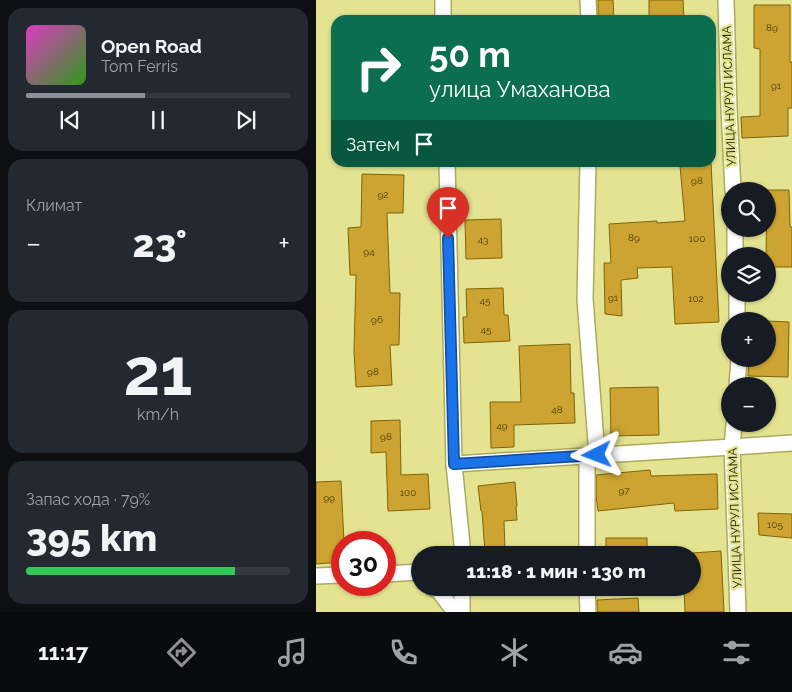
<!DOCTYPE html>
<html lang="ru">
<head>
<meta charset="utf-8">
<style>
	:root { --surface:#171b24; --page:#242831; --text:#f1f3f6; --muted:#9ea1a6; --line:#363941; --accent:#8c9099 }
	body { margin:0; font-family:Raleway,sans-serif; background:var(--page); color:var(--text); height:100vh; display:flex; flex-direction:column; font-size:19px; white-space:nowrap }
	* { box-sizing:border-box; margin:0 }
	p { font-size:16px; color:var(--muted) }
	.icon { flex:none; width:28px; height:28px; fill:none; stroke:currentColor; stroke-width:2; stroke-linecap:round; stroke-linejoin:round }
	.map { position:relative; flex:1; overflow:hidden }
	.drawer { display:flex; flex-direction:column; gap:8px; padding:8px; background:#0d0f14; width:316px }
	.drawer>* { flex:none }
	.top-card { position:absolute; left:15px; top:15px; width:385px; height:152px; border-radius:15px; box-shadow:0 1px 4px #0004; background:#0b6e4f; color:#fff; overflow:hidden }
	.controls { position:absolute; left:405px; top:182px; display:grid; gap:10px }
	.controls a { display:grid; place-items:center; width:55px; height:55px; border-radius:50%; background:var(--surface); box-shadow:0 1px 4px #0004; font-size:25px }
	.speed { position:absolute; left:15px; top:531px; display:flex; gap:10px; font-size:25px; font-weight:700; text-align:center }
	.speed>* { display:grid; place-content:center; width:65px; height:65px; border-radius:50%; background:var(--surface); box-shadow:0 1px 4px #0004; line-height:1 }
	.speed .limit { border:8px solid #d22; background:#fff; color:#111 }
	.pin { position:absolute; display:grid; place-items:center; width:42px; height:42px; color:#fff; margin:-51px -21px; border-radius:50% 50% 50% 0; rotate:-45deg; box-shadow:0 0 5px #0007 }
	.pin .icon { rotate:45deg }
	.me { position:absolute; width:55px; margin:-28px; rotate:267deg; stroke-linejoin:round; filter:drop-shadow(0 0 4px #0008) }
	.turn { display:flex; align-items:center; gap:18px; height:105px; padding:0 15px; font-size:22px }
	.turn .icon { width:65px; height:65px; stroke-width:2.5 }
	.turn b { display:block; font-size:35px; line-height:42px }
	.then { display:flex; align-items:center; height:48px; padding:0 15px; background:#0003; gap:10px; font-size:19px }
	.big { font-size:38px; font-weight:800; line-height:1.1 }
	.drawer .widget { flex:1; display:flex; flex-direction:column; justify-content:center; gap:8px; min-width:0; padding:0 18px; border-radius:15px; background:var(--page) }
	.drawer .dial { align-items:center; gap:0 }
	.dial b { font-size:65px; line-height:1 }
	.song { display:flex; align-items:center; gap:15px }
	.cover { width:60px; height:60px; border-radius:8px; background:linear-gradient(135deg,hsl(310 70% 55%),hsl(110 70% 35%)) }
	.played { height:5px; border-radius:2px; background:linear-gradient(90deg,var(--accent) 45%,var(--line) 45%) }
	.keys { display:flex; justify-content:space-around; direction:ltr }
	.heat { display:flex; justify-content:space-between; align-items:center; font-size:28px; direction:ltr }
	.charge { height:8px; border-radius:4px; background:linear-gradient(90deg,#34c759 79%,var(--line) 0) }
	.trip { position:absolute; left:95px; top:546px; width:290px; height:50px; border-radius:25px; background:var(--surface); box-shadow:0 1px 4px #0004; font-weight:800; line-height:50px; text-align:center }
	.tabs { display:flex; height:80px; justify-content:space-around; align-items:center; background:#090b0e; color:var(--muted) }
	.tabs .icon { width:35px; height:35px }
	.tabs .current { color:var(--accent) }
	.tabs b { font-size:22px; color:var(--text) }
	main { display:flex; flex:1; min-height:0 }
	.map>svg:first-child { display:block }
	.building { fill:#cda431; stroke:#806409 }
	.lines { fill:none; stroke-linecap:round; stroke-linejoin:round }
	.street-casing { stroke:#acab5c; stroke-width:18 }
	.street { stroke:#fff; stroke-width:15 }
	.route-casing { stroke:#114b97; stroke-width:12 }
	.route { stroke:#1a73e8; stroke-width:9 }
	.labels { text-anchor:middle; stroke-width:4.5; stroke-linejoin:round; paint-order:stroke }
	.number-label { font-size:10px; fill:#463b0c }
	.street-label { font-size:12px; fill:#191800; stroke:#e3e391 }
</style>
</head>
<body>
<main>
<section class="drawer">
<div class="widget">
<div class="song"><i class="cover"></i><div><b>Open Road</b><p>Tom Ferris</p></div></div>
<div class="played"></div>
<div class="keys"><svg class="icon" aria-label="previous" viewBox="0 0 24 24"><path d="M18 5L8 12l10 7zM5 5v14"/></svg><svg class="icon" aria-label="pause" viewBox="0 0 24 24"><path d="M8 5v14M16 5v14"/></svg><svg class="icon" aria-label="next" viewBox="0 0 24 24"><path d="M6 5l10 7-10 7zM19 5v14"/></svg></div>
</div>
<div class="widget"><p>Климат</p>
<div class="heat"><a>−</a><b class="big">23°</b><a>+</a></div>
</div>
<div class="widget dial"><b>21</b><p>km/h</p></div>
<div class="widget"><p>Запас хода · 79%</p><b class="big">395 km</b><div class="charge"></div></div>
</section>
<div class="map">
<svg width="476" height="612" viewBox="0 0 476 612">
	<rect width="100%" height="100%" fill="#e3e391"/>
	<g class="building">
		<polygon points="282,0 297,0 298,20 282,20"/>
		<polygon points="333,0 367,0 368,20 333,20"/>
		<polygon points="438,5 474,5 474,62 476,62 476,108 472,108 472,136 426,138 425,117 444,116 444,49 438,48"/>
		<polygon points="395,163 403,322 359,324 356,267 321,268 322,278 305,280 306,316 289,314 288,263 295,263 293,224 341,221 341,223 369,221 364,166"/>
		<polygon points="46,174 88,175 87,213 71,213 74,293 84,293 83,345 74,345 76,385 40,387 38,351 40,275 34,275 32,228 45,227"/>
		<polygon points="451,190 473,190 474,227 476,227 476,267 451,267 451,256 450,256"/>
		<polygon points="185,219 186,258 150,259 149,220"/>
		<polygon points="187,288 188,315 192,315 194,341 148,343 147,317 151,317 150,289"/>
		<polygon points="451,321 473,322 472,377 432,376 433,359 451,359"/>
		<polygon points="254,344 255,393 258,393 259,423 198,425 198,447 175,448 174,402 205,402 203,346"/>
		<polygon points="342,387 343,435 295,436 294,388"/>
		<polygon points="84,420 85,475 112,474 114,509 72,511 70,452 55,453 55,421"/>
		<polygon points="334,470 335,476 401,474 402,509 359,511 358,503 282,511 280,495 280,475"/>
		<polygon points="25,481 28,542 26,542 26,562 0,564 0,482"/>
		<polygon points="199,482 201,506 200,506 201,520 188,521 189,551 169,553 166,511 165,511 162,486"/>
		<polygon points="442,513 476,514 476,538 443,535"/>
		<rect x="290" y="538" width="41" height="17"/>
		<polygon points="405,551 408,612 369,612 368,588 376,588 376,553"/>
		<polygon points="322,598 323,612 281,612 281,600"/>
	</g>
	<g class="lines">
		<g class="street-casing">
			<g id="street">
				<polyline points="127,0 127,20"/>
				<polyline points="272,0 273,20"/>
				<polyline points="410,0 413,108 417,191"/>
				<polyline points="131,162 138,464 147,555"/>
				<polyline points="272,162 269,299 281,455"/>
				<polyline points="419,229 419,256"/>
				<polyline points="421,294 421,321"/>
				<polyline points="421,386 423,359"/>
				<polyline points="418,424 416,447 422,612"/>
				<polyline points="271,456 271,555"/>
				<polyline points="138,464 416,447 476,443"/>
				<polyline points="69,574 104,572"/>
				<polyline points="0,576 26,575"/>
				<polyline points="116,588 122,590 139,612"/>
				<polyline points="271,588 272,612"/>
				<polyline points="146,612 146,588"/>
			</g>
		</g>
		<use href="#street" class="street"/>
	</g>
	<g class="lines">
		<g class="route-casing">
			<polyline id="route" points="132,238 138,464 281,455"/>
		</g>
		<use href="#route" class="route"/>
	</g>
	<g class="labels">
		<g class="number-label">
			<text x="456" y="31">89</text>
			<text x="460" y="89">91</text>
			<text x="381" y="184">98</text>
			<text x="67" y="198">92</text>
			<text x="318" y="241">89</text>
			<text x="381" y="242">100</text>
			<text x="167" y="243">43</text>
			<text x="53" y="255">94</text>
			<text x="297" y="301">91</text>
			<text x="380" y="302">102</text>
			<text x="169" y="304">45</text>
			<text x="61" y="323">96</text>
			<text x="170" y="333">45</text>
			<text x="57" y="375">98</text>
			<text x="241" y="413">48</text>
			<text x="186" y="429">49</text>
			<text x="70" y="440">98</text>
			<text x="308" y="494">97</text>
			<text x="92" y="496">100</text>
			<text x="13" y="501">99</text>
			<text x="459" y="528">105</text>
		</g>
		<g class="street-label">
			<text transform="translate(413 96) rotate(-92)" y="4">УЛИЦА НУРУЛ ИСЛАМА</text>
			<text transform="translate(419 518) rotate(-92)" y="4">УЛИЦА НУРУЛ ИСЛАМА</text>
		</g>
	</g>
</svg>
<div class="controls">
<a><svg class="icon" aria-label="search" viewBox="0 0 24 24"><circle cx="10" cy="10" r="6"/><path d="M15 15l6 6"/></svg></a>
<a><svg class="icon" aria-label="layers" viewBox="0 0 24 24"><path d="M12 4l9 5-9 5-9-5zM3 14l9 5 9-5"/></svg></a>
<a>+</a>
<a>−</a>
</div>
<div class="speed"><div class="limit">30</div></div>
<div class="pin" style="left:132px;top:238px;background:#d93025"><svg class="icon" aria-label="arrive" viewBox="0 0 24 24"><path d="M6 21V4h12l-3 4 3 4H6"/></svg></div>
<svg class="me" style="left:281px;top:455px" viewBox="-20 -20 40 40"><path d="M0-17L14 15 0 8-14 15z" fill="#1a73e8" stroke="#fff" stroke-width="4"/></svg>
<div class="trip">11:18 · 1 мин · 130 m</div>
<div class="top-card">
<div class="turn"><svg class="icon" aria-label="right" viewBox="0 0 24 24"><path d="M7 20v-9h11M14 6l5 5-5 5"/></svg><div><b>50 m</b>улица Умаханова</div></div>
<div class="then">Затем<svg class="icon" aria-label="arrive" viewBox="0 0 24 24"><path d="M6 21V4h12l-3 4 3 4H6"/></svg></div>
</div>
</div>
</main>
<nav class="tabs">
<b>11:17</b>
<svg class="icon current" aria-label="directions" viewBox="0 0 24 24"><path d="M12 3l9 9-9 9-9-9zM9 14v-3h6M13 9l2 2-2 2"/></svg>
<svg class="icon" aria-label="music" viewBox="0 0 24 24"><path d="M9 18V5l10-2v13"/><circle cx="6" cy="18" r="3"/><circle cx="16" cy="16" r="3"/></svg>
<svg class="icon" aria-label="phone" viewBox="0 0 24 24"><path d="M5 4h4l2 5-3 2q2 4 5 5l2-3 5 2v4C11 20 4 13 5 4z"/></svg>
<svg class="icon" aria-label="climate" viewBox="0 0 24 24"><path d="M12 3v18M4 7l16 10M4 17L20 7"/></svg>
<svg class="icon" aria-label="car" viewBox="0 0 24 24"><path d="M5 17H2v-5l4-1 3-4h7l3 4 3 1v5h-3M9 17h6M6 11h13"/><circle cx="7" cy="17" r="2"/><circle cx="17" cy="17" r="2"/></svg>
<svg class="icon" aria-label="filters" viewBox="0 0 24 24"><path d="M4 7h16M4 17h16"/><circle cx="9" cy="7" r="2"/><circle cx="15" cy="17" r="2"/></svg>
</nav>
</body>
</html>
